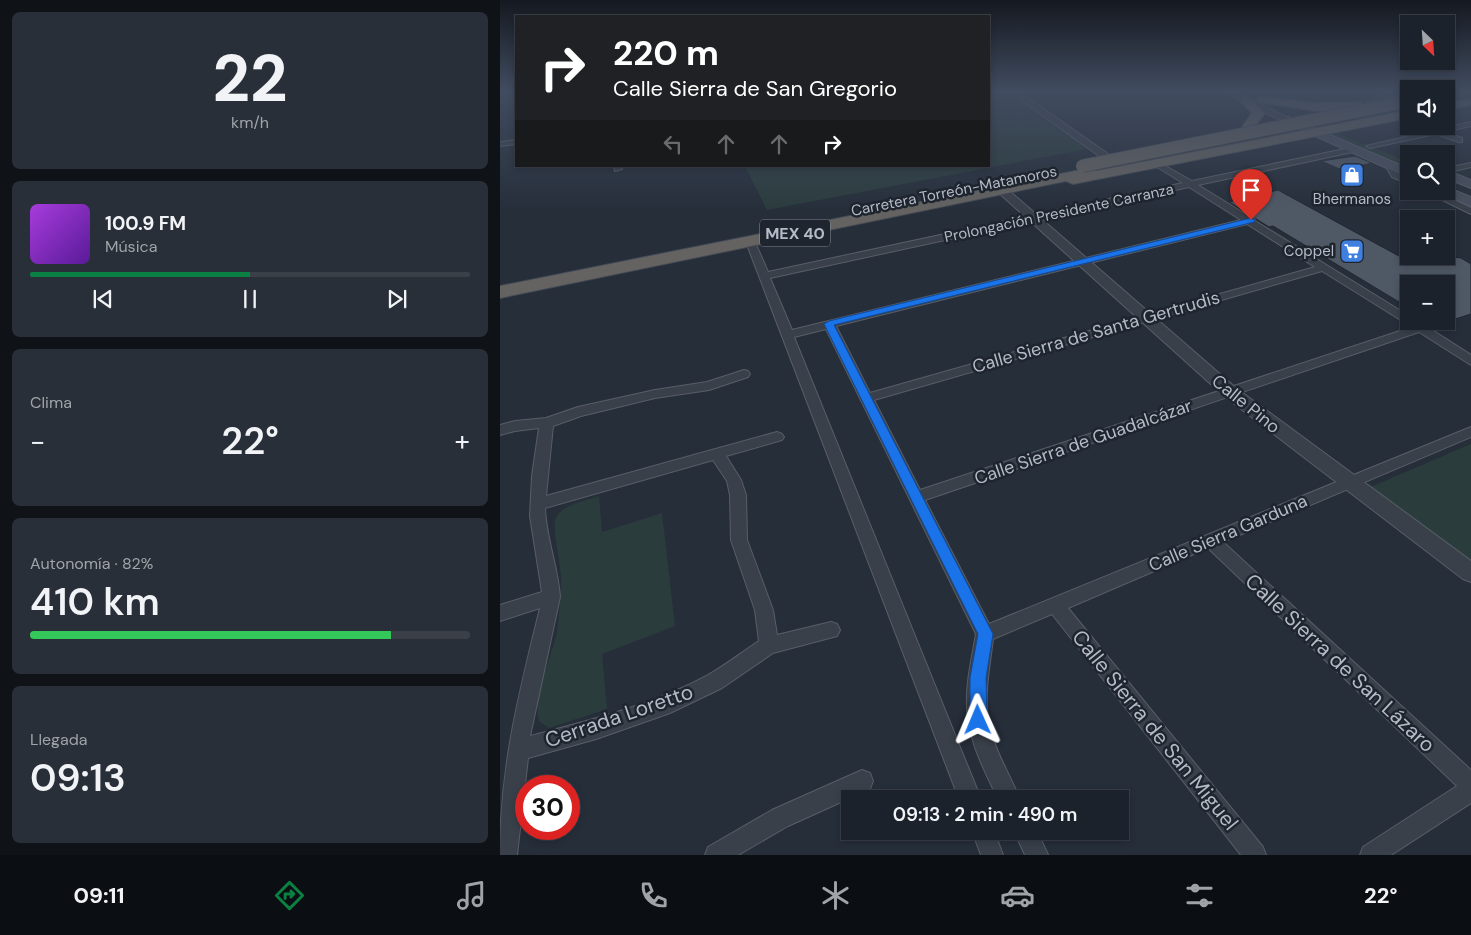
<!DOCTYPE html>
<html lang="es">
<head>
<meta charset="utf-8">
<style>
	:root { --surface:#1c222c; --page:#292f38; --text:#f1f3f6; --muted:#a0a4a9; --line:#3a3f48; --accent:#0b8043 }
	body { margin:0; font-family:"DM Sans",sans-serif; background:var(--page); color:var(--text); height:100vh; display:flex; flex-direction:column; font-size:19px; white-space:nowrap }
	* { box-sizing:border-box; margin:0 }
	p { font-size:16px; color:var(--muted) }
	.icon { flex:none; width:28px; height:28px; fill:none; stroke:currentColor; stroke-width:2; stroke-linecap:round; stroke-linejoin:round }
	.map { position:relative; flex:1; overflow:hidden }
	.sheet { display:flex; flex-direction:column; gap:12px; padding:12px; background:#0f1318; width:500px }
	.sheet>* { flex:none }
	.banner { position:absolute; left:15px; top:15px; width:475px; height:152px; border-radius:0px; box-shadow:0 2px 8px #0003,0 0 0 1px var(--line); background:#202124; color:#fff; overflow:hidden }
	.needle { width:32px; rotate:155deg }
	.controls { position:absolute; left:900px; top:15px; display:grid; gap:10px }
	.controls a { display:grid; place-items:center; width:55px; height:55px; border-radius:0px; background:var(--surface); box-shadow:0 2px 8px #0003,0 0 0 1px var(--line); font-size:25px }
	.speed { position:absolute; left:15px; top:775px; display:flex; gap:10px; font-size:25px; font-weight:700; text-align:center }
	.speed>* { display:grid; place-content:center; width:65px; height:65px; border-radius:50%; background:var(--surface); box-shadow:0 2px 8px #0003,0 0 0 1px var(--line); line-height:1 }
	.speed .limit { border:8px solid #d22; background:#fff; color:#111 }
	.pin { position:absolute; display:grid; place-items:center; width:42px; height:42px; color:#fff; margin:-51px -21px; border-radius:50% 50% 50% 0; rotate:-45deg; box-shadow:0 0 5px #0007 }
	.pin .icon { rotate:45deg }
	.me { position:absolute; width:55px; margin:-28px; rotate:359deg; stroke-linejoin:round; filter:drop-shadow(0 0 4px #0008) }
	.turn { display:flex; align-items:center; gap:18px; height:105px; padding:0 15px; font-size:22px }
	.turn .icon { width:65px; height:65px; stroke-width:2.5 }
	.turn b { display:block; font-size:35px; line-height:42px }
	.lanes { display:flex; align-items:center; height:48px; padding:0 15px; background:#0003; justify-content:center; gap:25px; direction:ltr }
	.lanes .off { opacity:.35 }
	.big { font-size:38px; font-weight:600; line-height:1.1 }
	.sheet .widget { flex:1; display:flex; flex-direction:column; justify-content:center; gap:8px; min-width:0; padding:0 18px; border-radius:8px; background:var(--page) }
	.sheet .dial { align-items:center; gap:0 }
	.dial b { font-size:65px; line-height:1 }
	.song { display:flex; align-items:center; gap:15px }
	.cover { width:60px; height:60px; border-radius:8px; background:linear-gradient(135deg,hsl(280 70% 55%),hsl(270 70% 35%)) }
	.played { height:5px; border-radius:2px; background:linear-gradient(90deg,var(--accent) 50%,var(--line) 50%) }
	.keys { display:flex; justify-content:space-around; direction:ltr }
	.heat { display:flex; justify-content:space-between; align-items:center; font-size:28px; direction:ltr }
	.charge { height:8px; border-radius:4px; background:linear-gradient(90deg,#34c759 82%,var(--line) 0) }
	.trip { position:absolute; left:341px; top:790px; width:288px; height:50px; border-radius:0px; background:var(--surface); box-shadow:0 2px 8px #0003,0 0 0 1px var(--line); font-weight:600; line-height:50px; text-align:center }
	.tabs { display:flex; height:80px; justify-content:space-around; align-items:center; background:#0b0e12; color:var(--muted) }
	.tabs .icon { width:35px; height:35px }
	.tabs .selected { color:var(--accent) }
	.tabs b { font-size:22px; color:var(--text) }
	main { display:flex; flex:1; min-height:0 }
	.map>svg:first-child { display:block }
	.green { fill:#2b3c3d }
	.building { fill:#4f5865; stroke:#212731 }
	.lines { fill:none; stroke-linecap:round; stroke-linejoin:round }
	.minor-casing { stroke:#585e68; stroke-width:2 }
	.tertiary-casing { stroke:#585e68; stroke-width:2 }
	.secondary-casing { stroke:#585e68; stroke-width:2 }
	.trunk-casing { stroke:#454b55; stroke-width:2 }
	.minor { fill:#3a404a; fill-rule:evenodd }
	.tertiary { fill:#3a404a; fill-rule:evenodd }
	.secondary { fill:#484f5d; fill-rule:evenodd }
	.trunk { fill:#646361; fill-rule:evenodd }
	.trunk-bridge-casing { stroke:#454b55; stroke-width:14; stroke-linecap:butt }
	.trunk-bridge { stroke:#646361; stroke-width:12 }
	.route { fill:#1a73e8; stroke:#114b97 }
	.labels { text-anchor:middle; stroke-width:5; stroke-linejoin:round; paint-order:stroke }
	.far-street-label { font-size:15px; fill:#b5bbc6; stroke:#1f252f }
	.far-poi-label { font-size:15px; fill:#b5bbc6; stroke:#1f252f }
	.shield { fill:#1f252f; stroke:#888e99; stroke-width:1 }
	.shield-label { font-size:16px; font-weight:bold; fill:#b5bbc6 }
	.street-label { font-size:18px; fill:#b5bbc6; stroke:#1f252f }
	.near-street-label { font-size:21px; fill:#b5bbc6; stroke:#1f252f }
</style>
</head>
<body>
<main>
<section class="sheet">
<div class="widget dial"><b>22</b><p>km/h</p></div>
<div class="widget">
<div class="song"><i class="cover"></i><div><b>100.9 FM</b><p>Música</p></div></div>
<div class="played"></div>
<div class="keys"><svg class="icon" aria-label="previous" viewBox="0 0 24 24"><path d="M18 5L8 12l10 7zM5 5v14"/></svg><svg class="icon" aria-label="pause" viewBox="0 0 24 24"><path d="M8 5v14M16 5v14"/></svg><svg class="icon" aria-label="next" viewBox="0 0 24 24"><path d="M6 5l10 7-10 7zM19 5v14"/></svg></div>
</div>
<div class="widget"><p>Clima</p>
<div class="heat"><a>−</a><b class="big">22°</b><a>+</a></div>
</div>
<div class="widget"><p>Autonomía · 82%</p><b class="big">410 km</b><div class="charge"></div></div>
<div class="widget"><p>Llegada</p><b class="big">09:13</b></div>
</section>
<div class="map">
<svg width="971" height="855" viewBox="0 0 971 855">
	<rect width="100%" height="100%" fill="#262e3a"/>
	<g class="green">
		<polygon points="489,91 504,91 587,149 267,210 245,166 489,166"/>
		<polygon points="831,131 909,162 909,172 824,134"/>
		<polygon points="971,444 971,562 866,489"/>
		<path d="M99,496L102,532L162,513L175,626L102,654L107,709L49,728L39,721C33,691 51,661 57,632C59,617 60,601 61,586C63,568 51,531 56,518C62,504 86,501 99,496Z"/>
	</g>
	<g class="building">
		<polygon points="855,156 872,163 842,170 821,161"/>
		<polygon points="778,190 908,261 925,256 946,256 961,258 971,264 971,314 946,322 946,284 909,284 909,308 773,226 769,227 729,202"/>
	</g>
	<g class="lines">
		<g class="minor-casing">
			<g id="minor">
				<polygon points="896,91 909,93 881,99 868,106 863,105 877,96"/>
				<polygon points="898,115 909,118 909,123 896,118 894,117"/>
				<polygon points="971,122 971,126 945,132 962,138 962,142 959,142 936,134 870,148 866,146"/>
				<polygon points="16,140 16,144 0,146 0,142"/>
				<path d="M854,147H857V151L698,185L750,217L754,218L755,221L909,316V321H918L971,355V365L919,332L425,500L489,624L971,427V437L723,542L971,770V803L891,855H860L863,847L957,786L708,548L568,608L763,847L766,855H741L552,614L493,639C490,665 484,693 488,720C493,748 509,773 520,799H498C486,774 472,747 468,719C464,691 471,662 476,634L326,329L294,337L481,799H459L246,242L251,239L254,240L268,272L683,183L657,167L656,165L660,163L692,181ZM689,187L741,220L292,330L270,278ZM747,224L815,267L370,393L336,326ZM822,271L912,327L420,490L374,400Z"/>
				<polygon points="886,163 892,163 898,173 909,179 909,184 892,177 885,165"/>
				<polygon points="971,163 971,167 946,173 946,168"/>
				<polygon points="114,166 122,166 122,169 115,171"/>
				<polygon points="924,191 936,191 971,208 971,214"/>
				<path d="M244,370L248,371L250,374L248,377L209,390L155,398L81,416L53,426L46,496L277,432L282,434L284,437L282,440L226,456L241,480L246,495L247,540L273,610L277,635L331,622L337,624L340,630L337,636L273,653L222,688L170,713L96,739L28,758L17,855H0C0,767 19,693 40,608L0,621V605L42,592L30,516L32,476L39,428L15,431L0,435V425L15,421L46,418L78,407L155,390L207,382ZM213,460L227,481L230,495L231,540L255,610L259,641C242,652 226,665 208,675C153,705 91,720 30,736L60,597C58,567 46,538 45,508Z"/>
				<polygon points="362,770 370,773 373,781 370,789 288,826 238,855 205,855 208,847 272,810"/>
				<polygon points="472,831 494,831 503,855 481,855"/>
				<polygon points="514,831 537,831 548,855 525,855"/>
			</g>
		</g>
		<g class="tertiary-casing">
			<g id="tertiary">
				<polygon points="508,91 518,91 611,156 610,158 602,158"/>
				<polygon points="720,91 732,91 793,120 788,123 785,122"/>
				<polygon points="503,188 507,189 736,388 971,561 971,582 963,579 724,396 499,193 497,191"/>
			</g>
		</g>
		<g class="secondary-casing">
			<g id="secondary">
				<polygon points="788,117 909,169 909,178 784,122 783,120"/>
				<polygon points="946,170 971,180 971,188 946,178"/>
				<polygon points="946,187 971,197 971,206 942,194 940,191 946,191"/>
			</g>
		</g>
		<g class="trunk-casing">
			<g id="trunk">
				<polygon points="762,97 816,103 861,102 867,106 861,110 816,111 758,102 756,100 758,98"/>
				<polygon points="746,98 750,99 765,113 752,130 748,131 742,127 752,113 740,101"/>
				<polygon points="971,99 971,105 946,110 946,103"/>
				<polygon points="909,110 909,118 573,184 566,181 0,298 0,286 590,168 596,171"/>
			</g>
		</g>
		<use href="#minor" class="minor"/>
		<use href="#tertiary" class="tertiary"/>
		<use href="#secondary" class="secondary"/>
		<use href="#trunk" class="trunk"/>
		<g class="trunk-bridge-casing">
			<polyline id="trunk-bridge" points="582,166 909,101"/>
		</g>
		<use href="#trunk-bridge" class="trunk-bridge"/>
	</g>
	<linearGradient id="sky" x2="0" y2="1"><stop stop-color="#151920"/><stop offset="0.43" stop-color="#414c60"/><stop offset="1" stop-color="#414c60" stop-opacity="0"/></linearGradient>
	<rect width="971" height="211" fill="url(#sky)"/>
	<polygon class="route" points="751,218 755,220 754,222 334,325 493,634 486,678 487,720 484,725 478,728 472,725 470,720 470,678 478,634 324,324 329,321"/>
	<defs>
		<g id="shop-square" transform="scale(1.25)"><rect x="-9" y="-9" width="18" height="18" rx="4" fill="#3f7fe0" stroke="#1f252f"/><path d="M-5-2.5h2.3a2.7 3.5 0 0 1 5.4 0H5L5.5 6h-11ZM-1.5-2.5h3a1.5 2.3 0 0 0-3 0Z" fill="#fff"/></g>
		<g id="supermarket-square" transform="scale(1.25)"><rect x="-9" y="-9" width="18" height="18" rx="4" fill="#3f7fe0" stroke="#1f252f"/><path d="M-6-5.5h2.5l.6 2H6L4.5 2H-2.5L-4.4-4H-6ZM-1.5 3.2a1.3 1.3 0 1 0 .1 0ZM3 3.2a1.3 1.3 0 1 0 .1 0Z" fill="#fff"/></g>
	</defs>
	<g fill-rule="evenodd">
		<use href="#shop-square" x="852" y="175"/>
		<use href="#supermarket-square" x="852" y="251"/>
	</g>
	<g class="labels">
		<g class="far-street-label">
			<text transform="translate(454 191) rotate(-11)" y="5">Carretera Torreón-Matamoros</text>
			<text transform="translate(559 213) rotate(-12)" y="5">Prolongación Presidente Carranza</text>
		</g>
		<g class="far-poi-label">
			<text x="852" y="204">Bhermanos</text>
			<text x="834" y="256" text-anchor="end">Coppel</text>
		</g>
		<rect class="shield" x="260" y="219.5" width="70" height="27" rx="4"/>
		<g class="shield-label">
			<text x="295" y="239">MEX 40</text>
		</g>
		<g class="street-label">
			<text transform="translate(596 332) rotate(-16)" y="6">Calle Sierra de Santa Gertrudis</text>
			<text transform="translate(746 404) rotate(39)" y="6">Calle Pino</text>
			<text transform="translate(583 442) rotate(-19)" y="6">Calle Sierra de Guadalcázar</text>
			<text transform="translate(728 533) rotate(-23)" y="6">Calle Sierra Garduna</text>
		</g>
		<g class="near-street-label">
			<text transform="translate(840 663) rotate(43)" y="7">Calle Sierra de San Lázaro</text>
			<text transform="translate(119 716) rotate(-19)" y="7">Cerrada Loretto</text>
			<text transform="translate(655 730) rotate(51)" y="7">Calle Sierra de San Miguel</text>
		</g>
	</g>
</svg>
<div class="controls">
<a><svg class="needle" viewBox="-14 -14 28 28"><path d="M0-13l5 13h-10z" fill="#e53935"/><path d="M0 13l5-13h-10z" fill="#a0a4a9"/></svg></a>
<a><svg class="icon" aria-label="sound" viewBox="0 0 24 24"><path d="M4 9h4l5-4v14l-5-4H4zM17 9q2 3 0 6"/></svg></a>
<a><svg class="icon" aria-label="search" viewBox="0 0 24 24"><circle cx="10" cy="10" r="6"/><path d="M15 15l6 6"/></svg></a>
<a>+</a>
<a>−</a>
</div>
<div class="speed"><div class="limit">30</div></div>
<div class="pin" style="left:751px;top:220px;background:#d93025"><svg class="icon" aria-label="arrive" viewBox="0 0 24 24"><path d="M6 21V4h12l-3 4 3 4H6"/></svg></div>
<svg class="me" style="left:478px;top:720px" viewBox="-20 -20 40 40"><path d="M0-17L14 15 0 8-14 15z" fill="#1a73e8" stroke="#fff" stroke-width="4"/></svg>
<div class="trip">09:13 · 2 min · 490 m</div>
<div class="banner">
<div class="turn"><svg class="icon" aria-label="right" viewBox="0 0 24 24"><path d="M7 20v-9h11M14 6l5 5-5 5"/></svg><div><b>220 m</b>Calle Sierra de San Gregorio</div></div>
<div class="lanes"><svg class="icon off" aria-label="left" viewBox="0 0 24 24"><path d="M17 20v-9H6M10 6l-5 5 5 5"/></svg><svg class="icon off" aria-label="ahead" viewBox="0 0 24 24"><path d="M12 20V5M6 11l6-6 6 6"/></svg><svg class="icon off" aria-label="ahead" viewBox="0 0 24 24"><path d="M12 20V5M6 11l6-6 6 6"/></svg><svg class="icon" aria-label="right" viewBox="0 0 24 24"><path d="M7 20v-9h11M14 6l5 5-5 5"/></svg></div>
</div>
</div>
</main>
<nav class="tabs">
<b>09:11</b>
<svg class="icon selected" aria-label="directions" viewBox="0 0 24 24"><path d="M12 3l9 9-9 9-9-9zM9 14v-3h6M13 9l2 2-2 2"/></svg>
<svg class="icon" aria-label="music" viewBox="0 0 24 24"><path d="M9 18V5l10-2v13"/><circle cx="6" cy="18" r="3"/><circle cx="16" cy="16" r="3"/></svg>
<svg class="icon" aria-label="phone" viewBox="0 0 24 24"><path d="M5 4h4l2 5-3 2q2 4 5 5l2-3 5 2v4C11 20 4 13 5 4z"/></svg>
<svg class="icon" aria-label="climate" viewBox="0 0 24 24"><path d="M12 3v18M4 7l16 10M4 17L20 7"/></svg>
<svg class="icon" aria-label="car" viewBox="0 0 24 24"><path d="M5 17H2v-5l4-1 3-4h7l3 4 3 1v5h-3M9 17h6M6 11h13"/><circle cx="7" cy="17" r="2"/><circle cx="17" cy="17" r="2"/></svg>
<svg class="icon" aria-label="filters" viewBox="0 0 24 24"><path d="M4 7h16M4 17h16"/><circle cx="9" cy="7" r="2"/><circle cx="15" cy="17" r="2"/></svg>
<b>22°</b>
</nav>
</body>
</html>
